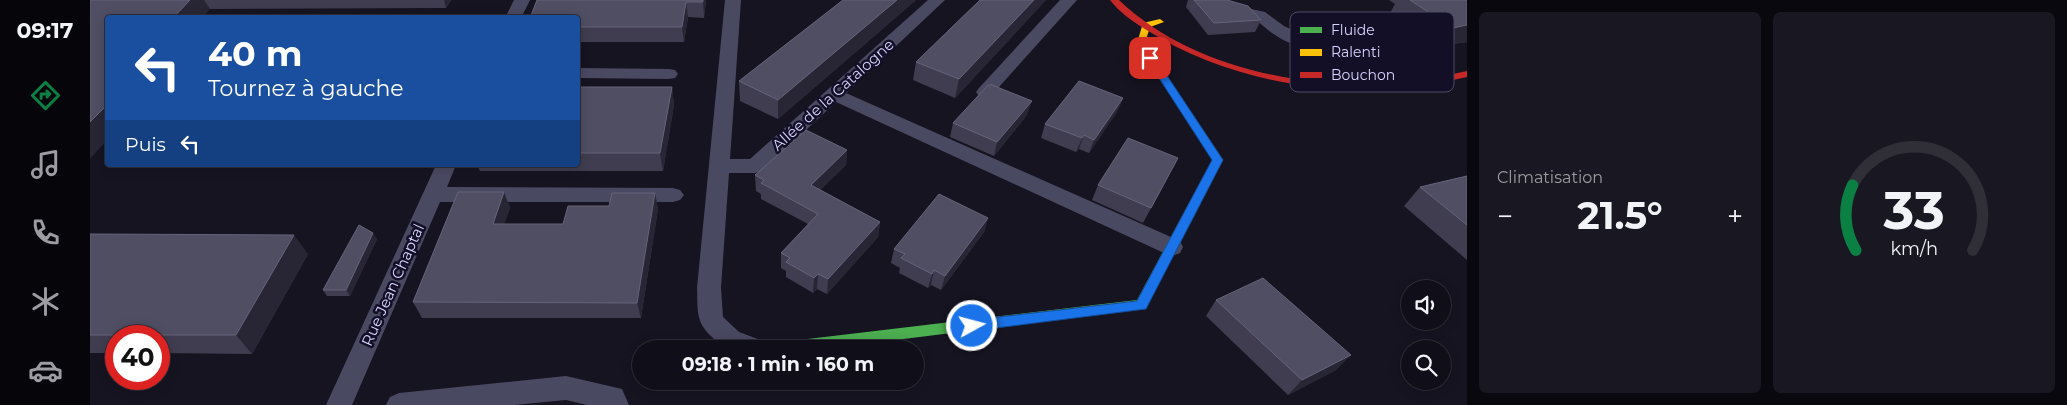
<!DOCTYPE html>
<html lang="fr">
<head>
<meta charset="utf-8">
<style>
	:root { --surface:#100f19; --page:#191822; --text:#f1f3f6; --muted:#9c9ca2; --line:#302f38; --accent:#0b8043 }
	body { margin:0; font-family:Montserrat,sans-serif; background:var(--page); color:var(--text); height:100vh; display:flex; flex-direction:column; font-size:19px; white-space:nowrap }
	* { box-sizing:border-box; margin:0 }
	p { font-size:16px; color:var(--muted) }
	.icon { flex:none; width:28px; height:28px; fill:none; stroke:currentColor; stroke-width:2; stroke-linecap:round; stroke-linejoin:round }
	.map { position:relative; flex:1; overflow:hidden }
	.panel { display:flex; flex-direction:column; gap:12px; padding:12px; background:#09080e; width:600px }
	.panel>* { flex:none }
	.hud { position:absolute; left:15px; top:15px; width:475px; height:152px; border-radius:5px; box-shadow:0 2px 12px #0003,0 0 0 1px var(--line); background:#1a4fa0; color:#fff; overflow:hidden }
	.buttons { position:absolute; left:1311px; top:280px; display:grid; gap:10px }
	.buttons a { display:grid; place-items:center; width:50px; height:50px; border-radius:50%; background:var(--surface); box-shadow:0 2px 12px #0003,0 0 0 1px var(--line); font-size:25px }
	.speed { position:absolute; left:15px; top:325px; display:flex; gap:10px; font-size:25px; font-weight:700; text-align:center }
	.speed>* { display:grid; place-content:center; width:65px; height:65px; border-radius:50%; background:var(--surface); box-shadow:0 2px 12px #0003,0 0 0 1px var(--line); line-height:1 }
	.speed .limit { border:8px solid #d22; background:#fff; color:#111 }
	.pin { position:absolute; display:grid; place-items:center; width:42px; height:42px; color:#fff; margin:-21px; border-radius:10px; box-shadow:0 2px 8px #0006 }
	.me { position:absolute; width:55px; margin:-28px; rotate:83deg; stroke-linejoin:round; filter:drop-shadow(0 0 4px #0008) }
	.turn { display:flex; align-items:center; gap:18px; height:105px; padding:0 20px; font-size:22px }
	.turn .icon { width:65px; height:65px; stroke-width:2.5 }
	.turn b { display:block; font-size:35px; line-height:42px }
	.then { display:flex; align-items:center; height:48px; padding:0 20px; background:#0003; gap:10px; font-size:19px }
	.big { font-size:38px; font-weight:700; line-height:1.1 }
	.panel .tile { flex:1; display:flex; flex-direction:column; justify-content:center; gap:8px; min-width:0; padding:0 18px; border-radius:8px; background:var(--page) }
	.panel .dial { align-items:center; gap:0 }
	.dial svg { height:130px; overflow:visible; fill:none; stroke:var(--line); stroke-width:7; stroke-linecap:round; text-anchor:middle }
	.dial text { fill:var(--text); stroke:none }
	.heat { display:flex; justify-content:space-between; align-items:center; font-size:28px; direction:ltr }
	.panel .tiles { flex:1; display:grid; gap:12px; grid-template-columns:repeat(2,1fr) }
	.trip { position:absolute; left:542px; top:340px; width:292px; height:50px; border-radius:25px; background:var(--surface); box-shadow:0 2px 12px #0003,0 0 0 1px var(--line); font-weight:700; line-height:50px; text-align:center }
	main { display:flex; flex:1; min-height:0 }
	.tabs { display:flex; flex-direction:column; width:90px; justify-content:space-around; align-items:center; background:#06060a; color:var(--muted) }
	.tabs .icon { width:35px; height:35px }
	.tabs .selected { color:var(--accent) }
	.tabs b { font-size:22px; color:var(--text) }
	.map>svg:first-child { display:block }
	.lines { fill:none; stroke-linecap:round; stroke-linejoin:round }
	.street { fill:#4a4962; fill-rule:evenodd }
	.fast { fill:#4caf50; fill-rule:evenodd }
	.slow { fill:#ffc107; fill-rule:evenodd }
	.jam { fill:#c62828; fill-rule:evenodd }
	.wall { fill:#403d50 }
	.shaded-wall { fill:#282635 }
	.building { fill:#504e63; stroke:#66637b }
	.route { fill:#1a73e8; stroke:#114b97 }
	.labels { text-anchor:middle; stroke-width:5; stroke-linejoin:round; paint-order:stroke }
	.street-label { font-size:15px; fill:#d9d4ff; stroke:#130f26 }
	.key { fill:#130f26; stroke:#4e4a67; stroke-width:1 }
	.key-label { font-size:14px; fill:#d9d4ff }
</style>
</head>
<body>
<main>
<nav class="tabs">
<b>09:17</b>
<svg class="icon selected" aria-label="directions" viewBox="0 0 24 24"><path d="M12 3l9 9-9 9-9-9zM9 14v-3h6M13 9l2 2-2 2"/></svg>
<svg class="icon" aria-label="music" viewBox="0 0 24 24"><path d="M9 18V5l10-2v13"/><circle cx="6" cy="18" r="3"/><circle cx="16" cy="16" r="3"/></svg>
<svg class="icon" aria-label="phone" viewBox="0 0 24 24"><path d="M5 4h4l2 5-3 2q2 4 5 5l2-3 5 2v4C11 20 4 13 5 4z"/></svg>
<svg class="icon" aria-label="climate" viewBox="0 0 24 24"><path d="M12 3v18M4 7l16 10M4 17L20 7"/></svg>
<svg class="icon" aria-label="car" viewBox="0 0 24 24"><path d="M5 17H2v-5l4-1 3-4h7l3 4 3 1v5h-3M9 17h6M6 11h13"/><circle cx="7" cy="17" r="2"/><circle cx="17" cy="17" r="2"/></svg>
</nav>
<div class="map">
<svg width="1377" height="405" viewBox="0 0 1377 405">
	<rect width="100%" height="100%" fill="#161421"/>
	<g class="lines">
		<g class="street">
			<polygon points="424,0 440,0 431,18 415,18"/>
			<path d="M635,0H651L640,159H660L838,0H855L756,93L1090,241L1093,247L1090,253L1082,256L1074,253L746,102L672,171L665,173H639L631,288L633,317L649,332L673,341L676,349H637C630,346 626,341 621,336C605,321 608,309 607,288Z"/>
			<polygon points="970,0 987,0 901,96 895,98 889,96 886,92 889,88"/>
			<path d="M1120,0H1139L1152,7L1175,12L1194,26L1219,38L1221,42L1219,46C1207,48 1192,40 1182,33C1176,29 1170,22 1163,19C1149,13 1130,15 1120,0Z"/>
			<polygon points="488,68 579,69 585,70 588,74 585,78 579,79 488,78"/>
			<polygon points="346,165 366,165 357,187 583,188 590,190 594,195 590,200 583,202 350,202 262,405 236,405"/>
			<polygon points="476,376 532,389 539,405 497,405 476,400 424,405 296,405 300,397 309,393"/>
		</g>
		<polygon class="fast" points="1105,199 1111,203 1055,309 733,349 677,349 679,345 684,343 1047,300 1099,203"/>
		<polygon class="slow" points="1070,19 1074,22 1060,27 1055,43 1133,160 1109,206 1105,207 1099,203 1123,160 1047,43 1053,23"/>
		<path class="jam" d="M1020,0H1029C1096,64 1201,87 1291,84C1320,83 1349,77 1377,71V77C1349,83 1320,89 1291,90C1210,92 1123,73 1055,29C1042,21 1029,12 1020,0Z"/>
	</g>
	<g class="wall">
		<polygon points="0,0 361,0 356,8 120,9 18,18 18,139 0,158"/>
		<polygon points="616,0 614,18 598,17 594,42 488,42 488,18 440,18"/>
		<polygon points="753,0 826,0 688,119 650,101 649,81"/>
		<polygon points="890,0 956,0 865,98 823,80 826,62"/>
		<polygon points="1098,0 1137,0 1171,20 1165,32 1118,35 1096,7"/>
		<polygon points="1299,0 1377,0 1377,42 1349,46 1300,13 1305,4"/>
		<polygon points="488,87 582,87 584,105 573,171 390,171 387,165 488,165"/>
		<polygon points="1033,98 1027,112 999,153 989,149 986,152 951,138 955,124"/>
		<polygon points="937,115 904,156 860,137 863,123"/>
		<polygon points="757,150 756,165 730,190 790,222 788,237 737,294 727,289 723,293 696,277 696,271 691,268 691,253 718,224 671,199 671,194 666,191 665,175"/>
		<polygon points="1080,173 1053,223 1002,200 1008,185"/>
		<polygon points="1377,176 1377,260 1314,206 1330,187"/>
		<polygon points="414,192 420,208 414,224 473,224 519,206 565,193 568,209 551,318 332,318 323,302"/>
		<polygon points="898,218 894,232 851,290 841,285 838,288 809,273 810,268 801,263 804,249"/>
		<polygon points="0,234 218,254 162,354 69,353 69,336 26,336 26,353 0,353"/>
		<polygon points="287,239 260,296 237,296 233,290"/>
		<polygon points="1126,300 1246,370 1198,395 1116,316"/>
	</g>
	<g class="shaded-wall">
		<polygon points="100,0 114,0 120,9 112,18 83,18"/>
		<polygon points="354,0 361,0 356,8"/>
		<polygon points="613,0 616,0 614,18 613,2"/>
		<polygon points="807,0 826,0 688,119 688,100"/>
		<polygon points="944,0 956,0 865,98 869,79"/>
		<polygon points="596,2 598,17 594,42 592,27"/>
		<polygon points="1377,25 1377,42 1349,46 1363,28"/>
		<polygon points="582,87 584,105 573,171 570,153"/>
		<polygon points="1033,98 1027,112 999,153 1004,140"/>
		<polygon points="942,101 937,115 904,156 907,142"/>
		<polygon points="18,104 18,139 0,158 0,122"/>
		<polygon points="994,135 989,149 986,152 992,138"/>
		<polygon points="757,150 756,165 720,200 721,185"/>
		<polygon points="414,192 420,208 409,240 403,224"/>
		<polygon points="565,193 568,209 551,318 547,303"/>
		<polygon points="898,218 894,232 851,290 855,276"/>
		<polygon points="790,222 788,237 737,294 738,279"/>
		<polygon points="283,233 287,239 260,296 256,290"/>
		<polygon points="204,235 218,254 162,354 146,335"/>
		<polygon points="844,270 841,285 838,288 842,274"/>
		<polygon points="728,274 727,289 723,293 724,278"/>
		<polygon points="1261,355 1246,370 1198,395 1212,380"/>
	</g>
	<g class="building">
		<polygon points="0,0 100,0 83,18 18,18 18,104 0,122"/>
		<polygon points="447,0 613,0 613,2 596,2 592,27 488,27 488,18 440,18"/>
		<polygon points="753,0 807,0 688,100 649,81"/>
		<polygon points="890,0 944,0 869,79 826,62"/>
		<polygon points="1104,0 1137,0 1158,6 1171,20 1124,23"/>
		<polygon points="1320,0 1377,0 1377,25 1363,28"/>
		<polygon points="989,81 1033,98 1004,140 994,135 992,138 955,124"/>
		<polygon points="898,85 902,85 942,101 907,142 863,123"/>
		<polygon points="488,87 582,87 570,153 488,153"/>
		<polygon points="716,130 757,150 721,185 790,222 738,279 728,274 724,278 696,262 700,258 691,253 728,214 671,183 674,180 665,175"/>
		<polygon points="1038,138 1088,158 1061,208 1008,185"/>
		<polygon points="1377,176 1377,225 1330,187"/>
		<polygon points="368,192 414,192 403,224 473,224 478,206 519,206 522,193 565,193 547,303 323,302"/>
		<polygon points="849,194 898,218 855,276 844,270 842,274 811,258 815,254 804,249"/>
		<polygon points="269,225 283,233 256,290 233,290"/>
		<polygon points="0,234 204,235 146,335 0,335"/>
		<polygon points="1173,278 1261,355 1212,380 1126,300"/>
	</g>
	<polygon class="route" points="1060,55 1064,56 1133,160 1056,309 882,331 878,329 876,326 878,322 882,320 1047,301 1122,160 1056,58"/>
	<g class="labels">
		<g class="street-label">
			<text transform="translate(743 95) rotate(-42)" y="5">Allée de la Catalogne</text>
			<text transform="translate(303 285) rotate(-66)" y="5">Rue Jean Chaptal</text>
		</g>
	</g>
	<rect x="1200" y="12" width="164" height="80" rx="8" class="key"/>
	<rect x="1210" y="27" width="22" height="6" fill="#4caf50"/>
	<rect x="1210" y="49" width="22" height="7" fill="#ffc107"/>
	<rect x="1210" y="72" width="22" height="6" fill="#c62828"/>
	<g class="key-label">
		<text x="1241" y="35">Fluide</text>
		<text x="1241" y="57">Ralenti</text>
		<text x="1241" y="80">Bouchon</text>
	</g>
</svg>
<div class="buttons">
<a><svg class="icon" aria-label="sound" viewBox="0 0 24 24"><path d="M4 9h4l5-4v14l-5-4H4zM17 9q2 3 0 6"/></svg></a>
<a><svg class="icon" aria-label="search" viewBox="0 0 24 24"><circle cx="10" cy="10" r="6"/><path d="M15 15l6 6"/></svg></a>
</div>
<div class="speed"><div class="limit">40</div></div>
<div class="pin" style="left:1060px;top:58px;background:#d93025"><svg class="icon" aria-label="arrive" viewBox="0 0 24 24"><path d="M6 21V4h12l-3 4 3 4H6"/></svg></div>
<svg class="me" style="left:882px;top:326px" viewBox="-20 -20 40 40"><circle r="17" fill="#1a73e8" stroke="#fff" stroke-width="3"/><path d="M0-11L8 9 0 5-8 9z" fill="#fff"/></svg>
<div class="trip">09:18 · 1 min · 160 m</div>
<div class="hud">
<div class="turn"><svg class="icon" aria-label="left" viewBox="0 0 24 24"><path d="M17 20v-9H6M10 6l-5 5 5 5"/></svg><div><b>40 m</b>Tournez à gauche</div></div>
<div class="then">Puis<svg class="icon" aria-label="left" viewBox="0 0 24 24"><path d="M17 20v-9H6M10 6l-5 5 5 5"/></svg></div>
</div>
</div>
<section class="panel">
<div class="tiles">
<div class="tile"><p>Climatisation</p>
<div class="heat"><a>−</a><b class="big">21.5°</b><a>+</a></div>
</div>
<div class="tile dial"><svg viewBox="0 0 100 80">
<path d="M14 69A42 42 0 1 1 86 69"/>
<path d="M14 69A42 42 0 0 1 12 29" stroke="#0b8043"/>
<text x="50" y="56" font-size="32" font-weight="700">33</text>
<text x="50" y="72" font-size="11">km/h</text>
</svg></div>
</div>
</section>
</main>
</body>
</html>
